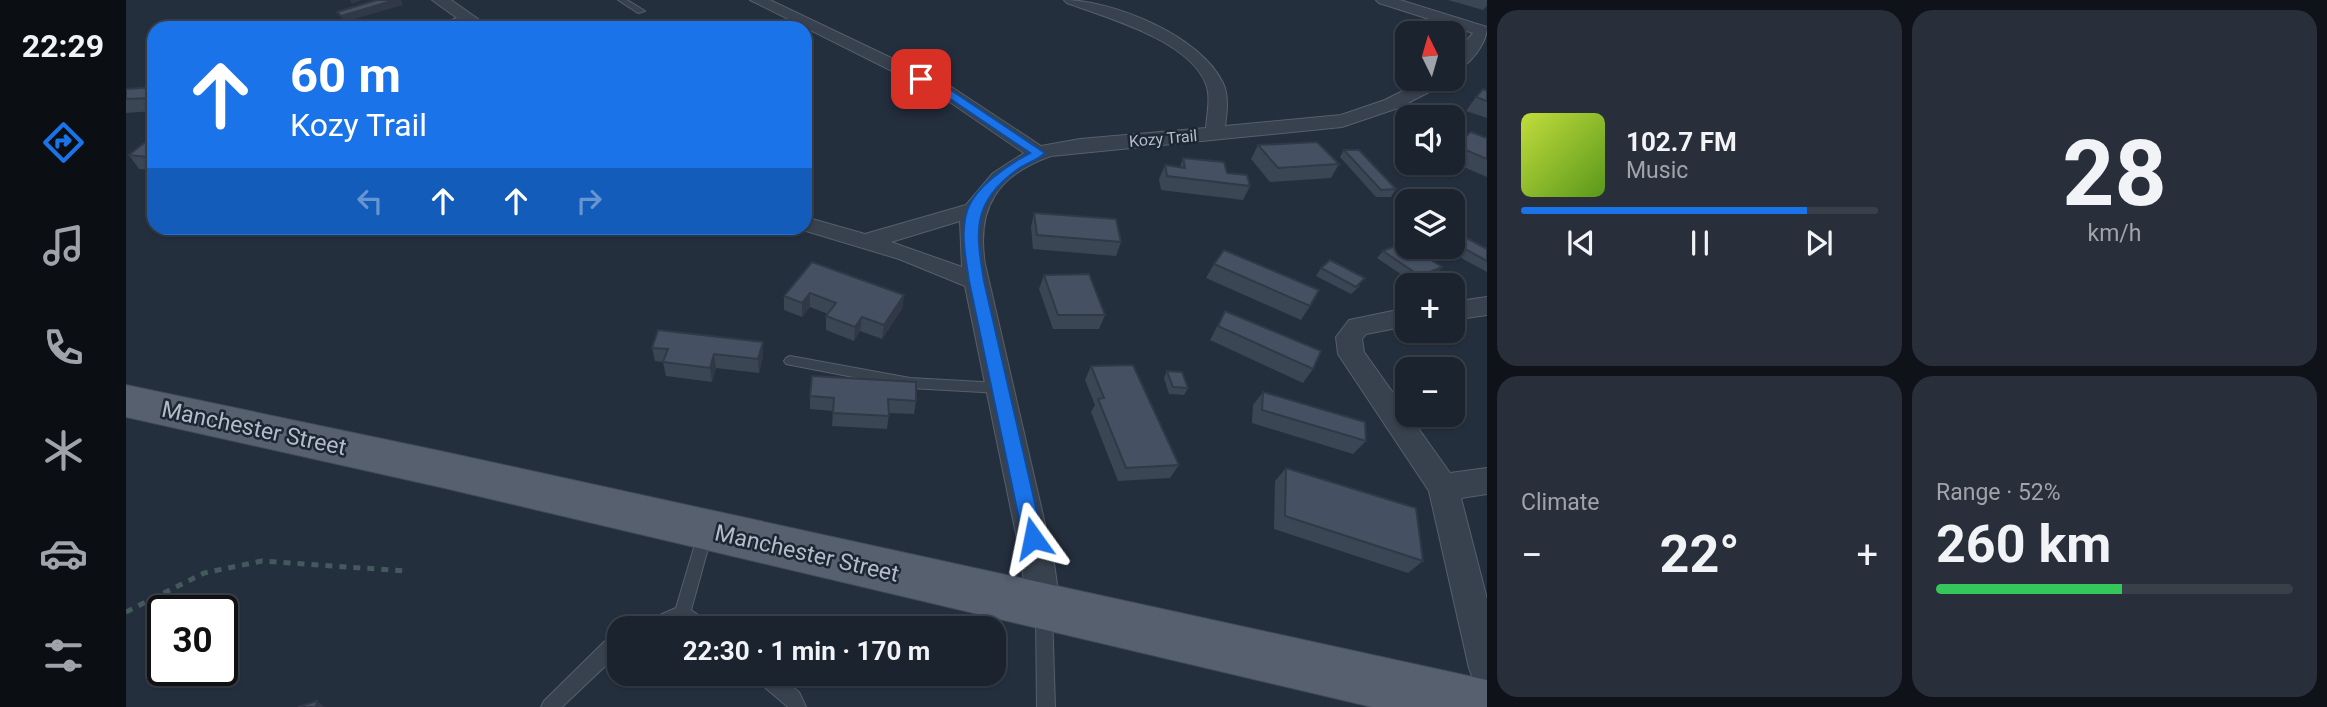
<!DOCTYPE html>
<html lang="en">
<head>
<meta charset="utf-8">
<style>
	:root { --surface:#1b232e; --page:#282f3a; --text:#f1f3f6; --muted:#a0a4aa; --line:#39404a; --accent:#1a73e8 }
	body { margin:0; font-family:Roboto,sans-serif; background:var(--page); color:var(--text); height:100vh; display:flex; flex-direction:column; font-size:26px; white-space:nowrap }
	* { box-sizing:border-box; margin:0 }
	p { font-size:23px; color:var(--muted) }
	.icon { flex:none; width:38px; height:38px; fill:none; stroke:currentColor; stroke-width:2; stroke-linecap:round; stroke-linejoin:round }
	.map { position:relative; flex:1; overflow:hidden }
	.panel { display:flex; flex-direction:column; gap:10px; padding:10px; background:#0f1319; width:840px }
	.panel>* { flex:none }
	.hud { position:absolute; left:21px; top:21px; width:665px; height:214px; border-radius:21px; box-shadow:0 2px 5px #0004,0 0 0 2px var(--line); background:#1a73e8; color:#fff; overflow:hidden }
	.needle { width:46px; rotate:355deg }
	.controls { position:absolute; left:1269px; top:21px; display:grid; gap:14px }
	.controls a { display:grid; place-items:center; width:70px; height:70px; border-radius:14px; background:var(--surface); box-shadow:0 2px 5px #0004,0 0 0 2px var(--line); font-size:35px }
	.speed { position:absolute; left:21px; top:595px; display:flex; gap:14px; font-size:35px; font-weight:700; text-align:center }
	.speed>* { display:grid; place-content:center; width:91px; height:91px; border-radius:50%; background:var(--surface); box-shadow:0 2px 5px #0004,0 0 0 2px var(--line); line-height:1 }
	.speed .limit { border:4px solid #111; border-radius:10px; background:#fff; color:#111 }
	.pin { position:absolute; display:grid; place-items:center; width:60px; height:60px; color:#fff; margin:-30px; border-radius:14px; box-shadow:0 4px 10px #0006 }
	.me { position:absolute; width:77px; margin:-38px; rotate:348deg; stroke-linejoin:round; filter:drop-shadow(0 0 5px #0008) }
	.turn { display:flex; align-items:center; gap:24px; height:147px; padding:0 28px; font-size:32px }
	.turn .icon { width:91px; height:91px; stroke-width:2.5 }
	.turn b { display:block; font-size:49px; line-height:60px }
	.lanes { display:flex; align-items:center; height:66px; padding:0 28px; background:#0003; justify-content:center; gap:35px; direction:ltr }
	.lanes .off { opacity:.35 }
	.big { font-size:52px; font-weight:700; line-height:1.1 }
	.panel .widget { flex:1; display:flex; flex-direction:column; justify-content:center; gap:10px; min-width:0; padding:0 24px; border-radius:21px; background:var(--page) }
	.panel .dial { align-items:center; gap:0 }
	.dial b { font-size:91px; line-height:1 }
	.song { display:flex; align-items:center; gap:21px }
	.cover { width:84px; height:84px; border-radius:10px; background:linear-gradient(135deg,hsl(70 70% 55%),hsl(90 70% 35%)) }
	.played { height:7px; border-radius:4px; background:linear-gradient(90deg,var(--accent) 80%,var(--line) 80%) }
	.keys { display:flex; justify-content:space-around; direction:ltr }
	.heat { display:flex; justify-content:space-between; align-items:center; font-size:38px; direction:ltr }
	.charge { height:10px; border-radius:5px; background:linear-gradient(90deg,#34c759 52%,var(--line) 0) }
	.panel .tiles { flex:1; display:grid; gap:10px; grid-template-columns:repeat(2,1fr) }
	.trip { position:absolute; left:481px; top:616px; width:399px; height:70px; border-radius:21px; background:var(--surface); box-shadow:0 2px 5px #0004,0 0 0 2px var(--line); font-weight:700; line-height:70px; text-align:center }
	main { display:flex; flex:1; min-height:0 }
	.tab-bar { display:flex; flex-direction:column; width:126px; justify-content:space-around; align-items:center; background:#0b0e12; color:var(--muted) }
	.tab-bar .icon { width:49px; height:49px }
	.tab-bar .active { color:var(--accent) }
	.tab-bar b { font-size:32px; color:var(--text) }
	.map>svg:first-child { display:block }
	.lines { fill:none; stroke-linecap:round; stroke-linejoin:round }
	.service-casing { stroke:#565f6c; stroke-width:2 }
	.minor-casing { stroke:#565f6c; stroke-width:2 }
	.primary-casing { stroke:#414a57; stroke-width:2 }
	.path { stroke:#44595c; stroke-width:5; stroke-dasharray:7 7; stroke-linecap:butt }
	.service { fill:#38414e; fill-rule:evenodd }
	.minor { fill:#38414e; fill-rule:evenodd }
	.primary { fill:#56606e; fill-rule:evenodd }
	.wall { fill:#3b4654 }
	.shaded-wall { fill:#303945 }
	.building { fill:#455162; stroke:#303945; stroke-width:2 }
	.route { fill:#1a73e8; stroke:#114b97; stroke-width:2 }
	.labels { text-anchor:middle; stroke-width:5; stroke-linejoin:round; paint-order:stroke }
	.far-street-label { font-size:16px; fill:#b4bcc9; stroke:#1d2633 }
	.near-street-label { font-size:23px; fill:#b4bcc9; stroke:#1d2633 }
</style>
</head>
<body>
<main>
<nav class="tab-bar">
<b>22:29</b>
<svg class="icon active" aria-label="directions" viewBox="0 0 24 24"><path d="M12 3l9 9-9 9-9-9zM9 14v-3h6M13 9l2 2-2 2"/></svg>
<svg class="icon" aria-label="music" viewBox="0 0 24 24"><path d="M9 18V5l10-2v13"/><circle cx="6" cy="18" r="3"/><circle cx="16" cy="16" r="3"/></svg>
<svg class="icon" aria-label="phone" viewBox="0 0 24 24"><path d="M5 4h4l2 5-3 2q2 4 5 5l2-3 5 2v4C11 20 4 13 5 4z"/></svg>
<svg class="icon" aria-label="climate" viewBox="0 0 24 24"><path d="M12 3v18M4 7l16 10M4 17L20 7"/></svg>
<svg class="icon" aria-label="car" viewBox="0 0 24 24"><path d="M5 17H2v-5l4-1 3-4h7l3 4 3 1v5h-3M9 17h6M6 11h13"/><circle cx="7" cy="17" r="2"/><circle cx="17" cy="17" r="2"/></svg>
<svg class="icon" aria-label="filters" viewBox="0 0 24 24"><path d="M4 7h16M4 17h16"/><circle cx="9" cy="7" r="2"/><circle cx="15" cy="17" r="2"/></svg>
</nav>
<div class="map">
<svg width="1361" height="707" viewBox="0 0 1361 707">
	<rect width="100%" height="100%" fill="#242f3e"/>
	<g class="lines">
		<g class="service-casing">
			<g id="service">
				<polygon points="492,0 501,0 519,11 512,13"/>
				<polygon points="664,356 784,378 874,383 879,385 880,388 879,391 874,393 784,388 660,364 658,361 660,358"/>
				<polygon points="579,527 584,529 586,534 565,610 582,622 584,628 563,628 555,622 541,628 516,628 518,622 550,608 572,534 574,529"/>
				<polygon points="918,605 924,608 926,613 929,707 911,707 910,613 912,608"/>
				<polygon points="494,635 494,652 436,707 415,707 418,701 478,642"/>
				<polygon points="628,674 649,674 673,692 680,707 662,707 630,680"/>
			</g>
		</g>
		<g class="minor-casing">
			<g id="minor">
				<polygon points="306,0 325,0 365,28 346,28 341,25 333,28 309,28 311,25 331,18"/>
				<path d="M624,0H644L824,86L915,146L954,139L1080,128C1081,114 1085,97 1080,84C1063,40 981,18 941,3L938,0C987,0 1075,36 1097,83C1103,96 1101,112 1099,126L1215,115L1259,100L1300,79H1321L1307,90L1272,108L1216,127L925,156C871,175 850,208 859,264L928,563L934,606L929,618L917,622L905,618L900,606L896,563L839,286L773,259L670,228H679V217L739,234L840,205L867,173L898,153L812,94ZM834,221L836,267L765,242Z"/>
				<path d="M1250,0H1274L1361,27C1361,43 1343,68 1326,72V58L1347,33L1253,3Z"/>
				<polygon points="1361,297 1361,315 1326,320 1326,302"/>
				<polygon points="1281,308 1281,326 1240,334 1236,339 1238,352 1324,473 1361,468 1361,494 1335,498 1361,599 1361,686 1348,681 1343,668 1303,491 1212,354 1210,337 1223,320"/>
			</g>
		</g>
		<g class="primary-casing">
			<polygon id="primary" points="0,385 314,451 1361,680 1361,707 1246,707 314,487 0,417"/>
		</g>
		<polyline class="path" points="0,612 78,573 136,561 279,571"/>
		<use href="#service" class="service"/>
		<use href="#minor" class="minor"/>
		<use href="#primary" class="primary"/>
	</g>
	<g class="wall">
		<polygon points="1322,0 1361,0 1361,6 1357,10"/>
		<polygon points="28,87 28,111 0,113 0,89"/>
		<polygon points="1361,91 1361,118 1340,111 1350,97"/>
		<polygon points="28,135 28,170 13,169 3,155"/>
		<polygon points="1361,138 1361,177 1326,162 1326,146 1328,145"/>
		<polygon points="1132,145 1213,164 1205,178 1144,182 1125,159"/>
		<polygon points="1218,150 1270,189 1265,197 1250,197 1214,157"/>
		<polygon points="1057,158 1101,173 1124,186 1117,200 1035,190 1033,179 1039,165 1054,167"/>
		<polygon points="908,213 995,242 990,256 907,249 905,227"/>
		<polygon points="1326,235 1361,249 1361,272 1315,247 1326,247"/>
		<polygon points="1257,251 1316,267 1310,275 1288,283 1251,258"/>
		<polygon points="686,262 778,295 776,309 756,339 734,331 728,341 700,330 700,316 702,314 684,307 676,317 658,310 658,296"/>
		<polygon points="1088,264 1184,306 1175,320 1080,278"/>
		<polygon points="1195,268 1234,286 1225,294 1190,276"/>
		<polygon points="918,275 979,315 973,329 927,329 913,289"/>
		<polygon points="1099,311 1187,369 1177,383 1084,340"/>
		<polygon points="526,348 637,356 633,373 590,368 586,382 540,376 537,362 529,361"/>
		<polygon points="965,366 1053,465 1044,478 992,481 965,412 969,405 959,380"/>
		<polygon points="1041,371 1062,388 1058,395 1043,394 1038,378"/>
		<polygon points="1137,392 1240,441 1227,454 1126,423 1127,405"/>
		<polygon points="684,396 790,401 788,414 763,413 761,429 706,426 707,411 684,409"/>
		<polygon points="1160,468 1297,561 1282,573 1148,529 1149,481"/>
	</g>
	<g class="shaded-wall">
		<polygon points="224,0 236,0 226,4"/>
		<polygon points="269,0 275,0 277,5 218,22 215,16"/>
		<polygon points="28,152 28,166 21,157"/>
		<polygon points="462,228 492,228 464,235"/>
		<polygon points="1316,267 1310,275 1288,283 1294,276"/>
		<polygon points="684,293 684,307 676,317 676,303"/>
		<polygon points="778,295 776,309 756,339 758,325"/>
		<polygon points="736,317 734,331 728,341 729,327"/>
		<polygon points="637,342 637,356 633,373 632,359"/>
		<polygon points="588,354 590,368 586,382 584,368"/>
		<polygon points="191,701 199,707 190,707"/>
	</g>
	<g class="building">
		<polygon points="251,0 269,0 215,16 211,12"/>
		<polygon points="172,20 179,28 152,28 150,26"/>
		<polygon points="28,87 28,96 26,98 0,99 0,89"/>
		<polygon points="1357,89 1361,91 1361,101 1350,97"/>
		<polygon points="1345,132 1361,138 1361,159 1328,145"/>
		<polygon points="28,135 28,152 21,157 3,155"/>
		<polygon points="1191,142 1213,164 1152,168 1132,145"/>
		<polygon points="1218,150 1233,150 1270,189 1255,190"/>
		<polygon points="1057,158 1098,162 1101,173 1121,175 1124,186 1041,176 1039,165 1059,168"/>
		<polygon points="908,213 990,219 995,242 911,235"/>
		<polygon points="1331,233 1361,249 1361,261 1326,242 1326,235"/>
		<polygon points="1279,242 1281,244 1281,247 1286,247 1316,267 1294,276 1257,251"/>
		<polygon points="1098,250 1193,290 1184,306 1088,264"/>
		<polygon points="1204,260 1239,278 1230,287 1195,268"/>
		<polygon points="686,262 778,295 758,325 736,317 729,327 700,316 710,303 684,293 676,303 658,296"/>
		<polygon points="963,274 979,315 932,315 918,275"/>
		<polygon points="1099,311 1195,351 1187,369 1092,326"/>
		<polygon points="532,330 637,342 632,359 588,354 584,368 537,362 542,349 526,348"/>
		<polygon points="1007,365 1053,465 1000,468 972,399 978,398 965,366"/>
		<polygon points="1041,371 1056,372 1062,388 1047,387"/>
		<polygon points="686,376 790,382 790,401 762,399 763,416 707,413 708,398 684,396"/>
		<polygon points="1137,392 1239,422 1240,441 1136,410"/>
		<polygon points="1160,468 1290,508 1297,561 1159,516"/>
		<polygon points="191,701 190,707 172,707"/>
	</g>
	<path class="route" d="M795,75L822,88L919,153C911,161 900,163 891,170C845,203 850,232 858,281L917,538L914,544L907,547L900,544L897,538L843,281C840,259 834,234 841,211C848,187 883,164 904,153L814,92L791,81V76Z"/>
	<g class="labels">
		<g class="far-street-label">
			<text transform="translate(1037 138) rotate(-5)" y="6">Kozy Trail</text>
		</g>
		<g class="near-street-label">
			<text transform="translate(128 428) rotate(12)" y="8">Manchester Street</text>
			<text transform="translate(681 553) rotate(13)" y="8">Manchester Street</text>
		</g>
	</g>
</svg>
<div class="controls">
<a><svg class="needle" viewBox="-14 -14 28 28"><path d="M0-13l5 13h-10z" fill="#e53935"/><path d="M0 13l5-13h-10z" fill="#a0a4aa"/></svg></a>
<a><svg class="icon" aria-label="sound" viewBox="0 0 24 24"><path d="M4 9h4l5-4v14l-5-4H4zM17 9q2 3 0 6"/></svg></a>
<a><svg class="icon" aria-label="layers" viewBox="0 0 24 24"><path d="M12 4l9 5-9 5-9-5zM3 14l9 5 9-5"/></svg></a>
<a>+</a>
<a>−</a>
</div>
<div class="speed"><div class="limit">30</div></div>
<div class="pin" style="left:795px;top:79px;background:#d93025"><svg class="icon" aria-label="arrive" viewBox="0 0 24 24"><path d="M6 21V4h12l-3 4 3 4H6"/></svg></div>
<svg class="me" style="left:907px;top:538px" viewBox="-20 -20 40 40"><path d="M0-17L14 15 0 8-14 15z" fill="#1a73e8" stroke="#fff" stroke-width="4"/></svg>
<div class="trip">22:30 · 1 min · 170 m</div>
<div class="hud">
<div class="turn"><svg class="icon" aria-label="ahead" viewBox="0 0 24 24"><path d="M12 20V5M6 11l6-6 6 6"/></svg><div><b>60 m</b>Kozy Trail</div></div>
<div class="lanes"><svg class="icon off" aria-label="left" viewBox="0 0 24 24"><path d="M17 20v-9H6M10 6l-5 5 5 5"/></svg><svg class="icon" aria-label="ahead" viewBox="0 0 24 24"><path d="M12 20V5M6 11l6-6 6 6"/></svg><svg class="icon" aria-label="ahead" viewBox="0 0 24 24"><path d="M12 20V5M6 11l6-6 6 6"/></svg><svg class="icon off" aria-label="right" viewBox="0 0 24 24"><path d="M7 20v-9h11M14 6l5 5-5 5"/></svg></div>
</div>
</div>
<section class="panel">
<div class="tiles">
<div class="widget">
<div class="song"><i class="cover"></i><div><b>102.7 FM</b><p>Music</p></div></div>
<div class="played"></div>
<div class="keys"><svg class="icon" aria-label="previous" viewBox="0 0 24 24"><path d="M18 5L8 12l10 7zM5 5v14"/></svg><svg class="icon" aria-label="pause" viewBox="0 0 24 24"><path d="M8 5v14M16 5v14"/></svg><svg class="icon" aria-label="next" viewBox="0 0 24 24"><path d="M6 5l10 7-10 7zM19 5v14"/></svg></div>
</div>
<div class="widget dial"><b>28</b><p>km/h</p></div>
<div class="widget"><p>Climate</p>
<div class="heat"><a>−</a><b class="big">22°</b><a>+</a></div>
</div>
<div class="widget"><p>Range · 52%</p><b class="big">260 km</b><div class="charge"></div></div>
</div>
</section>
</main>
</body>
</html>
